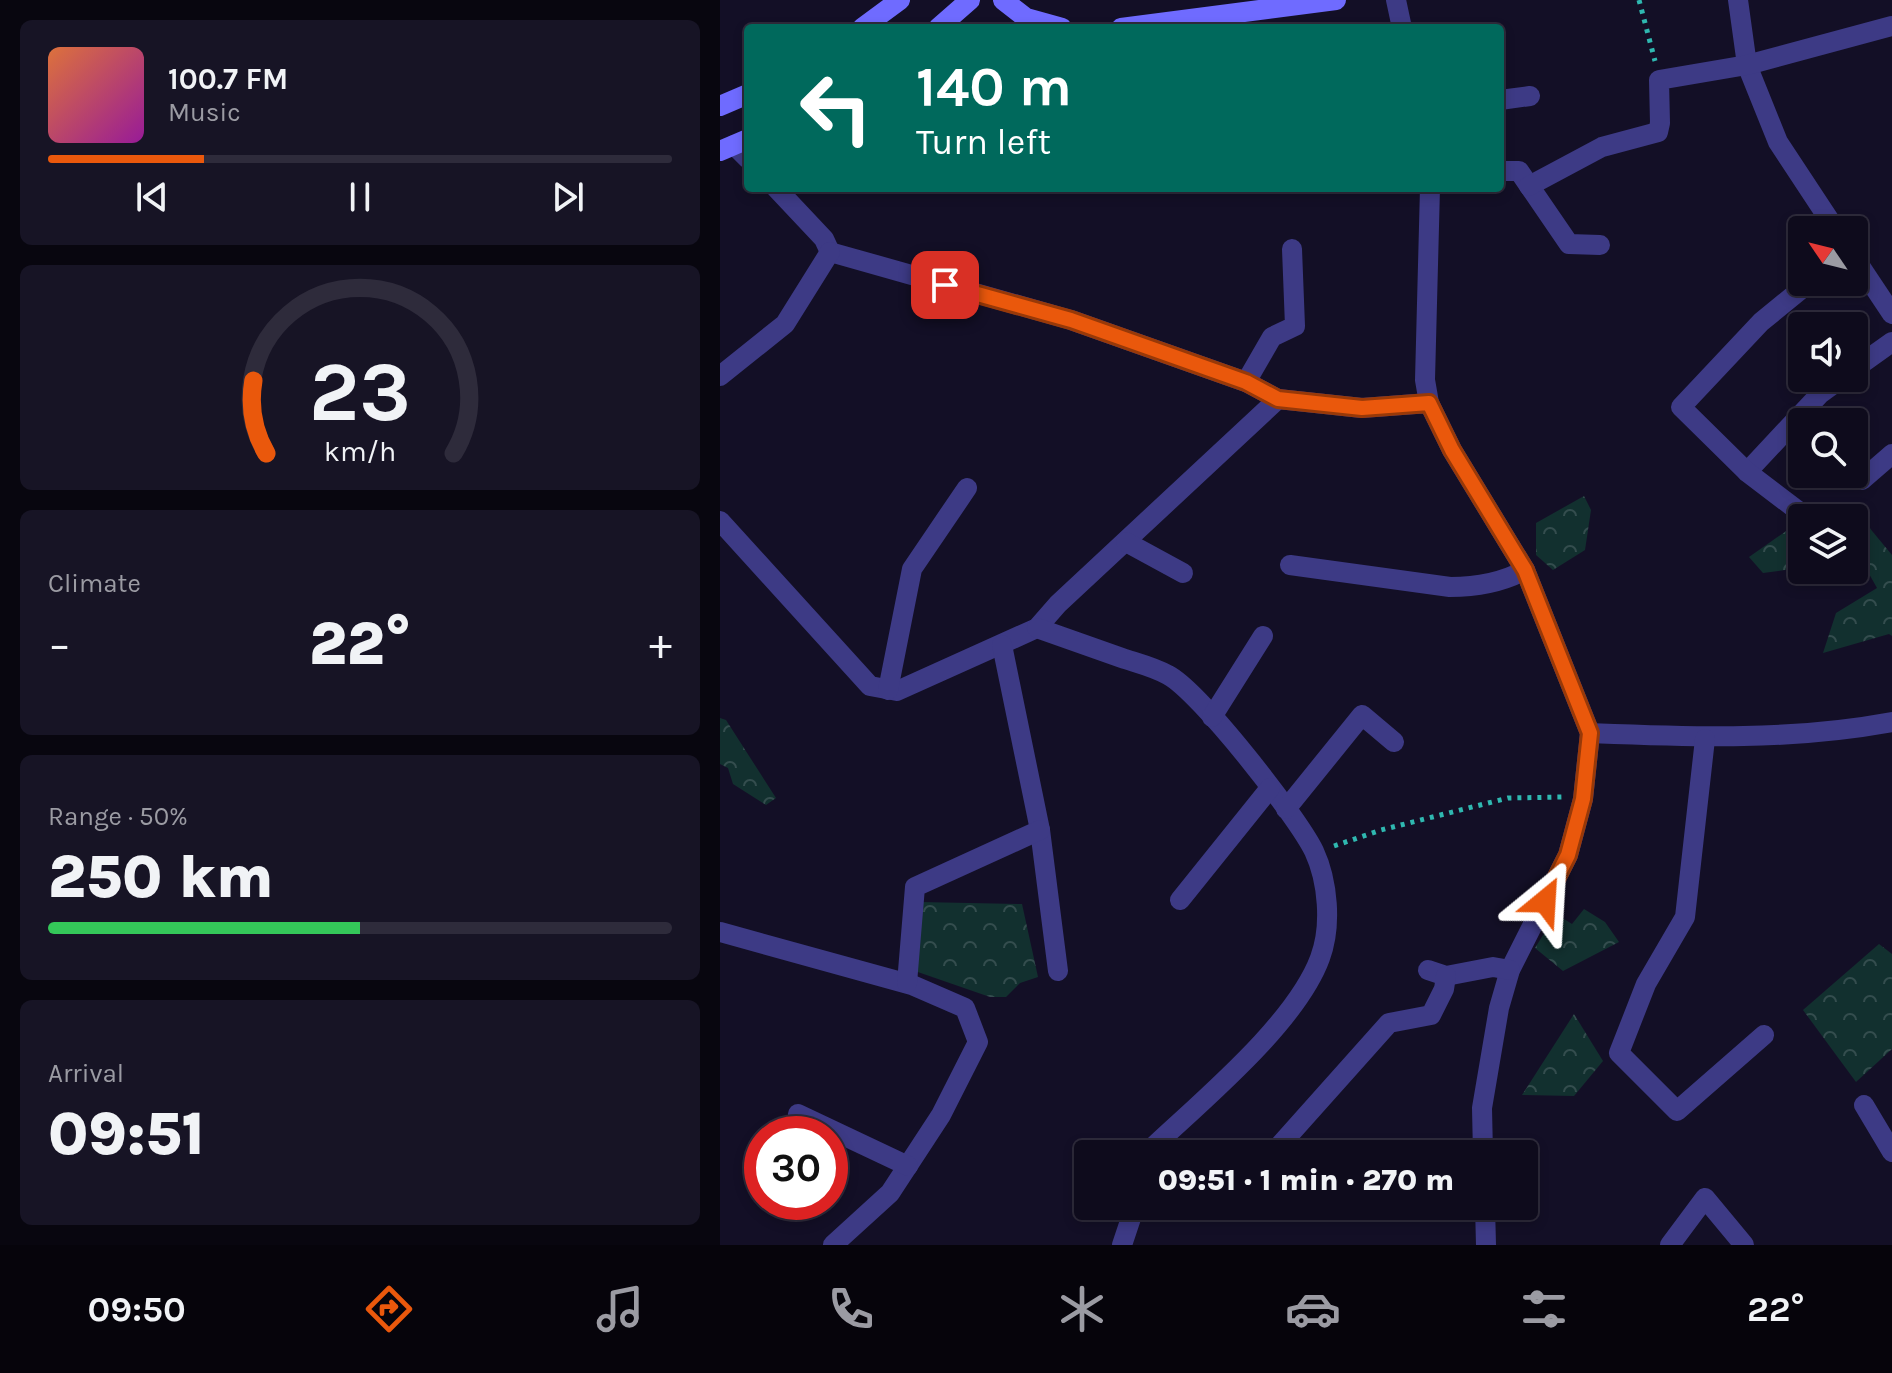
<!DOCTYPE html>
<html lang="en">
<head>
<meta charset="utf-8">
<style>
	:root { --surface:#0e0b1c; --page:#171425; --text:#f1f3f6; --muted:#9b9ba3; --line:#2e2b3b; --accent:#ea580c }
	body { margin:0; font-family:Karla,sans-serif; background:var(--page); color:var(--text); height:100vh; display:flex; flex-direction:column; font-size:30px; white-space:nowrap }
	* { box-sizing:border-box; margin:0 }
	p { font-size:26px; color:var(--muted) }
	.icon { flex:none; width:44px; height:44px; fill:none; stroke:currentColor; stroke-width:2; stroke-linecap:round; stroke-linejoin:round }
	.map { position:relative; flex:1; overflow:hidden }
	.side { display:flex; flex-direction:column; gap:20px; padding:20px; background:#08060f; width:720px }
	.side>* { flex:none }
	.hud { position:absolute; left:24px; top:24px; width:760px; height:168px; border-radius:8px; box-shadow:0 4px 12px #0003,0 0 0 2px var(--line); background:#00695c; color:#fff; overflow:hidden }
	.needle { width:52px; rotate:305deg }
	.buttons { position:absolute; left:1068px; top:216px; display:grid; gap:16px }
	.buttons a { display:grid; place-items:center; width:80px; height:80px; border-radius:8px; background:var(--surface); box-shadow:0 4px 12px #0003,0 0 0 2px var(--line); font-size:40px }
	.speed { position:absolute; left:24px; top:1116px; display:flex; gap:16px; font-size:40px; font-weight:700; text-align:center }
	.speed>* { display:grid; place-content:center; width:104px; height:104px; border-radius:50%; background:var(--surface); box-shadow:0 4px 12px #0003,0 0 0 2px var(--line); line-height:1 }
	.speed .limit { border:12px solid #d22; background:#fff; color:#111 }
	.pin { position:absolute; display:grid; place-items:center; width:68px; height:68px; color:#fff; margin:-34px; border-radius:16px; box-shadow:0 4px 12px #0006 }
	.me { position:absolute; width:88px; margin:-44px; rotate:27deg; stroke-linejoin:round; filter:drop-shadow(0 0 6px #0008) }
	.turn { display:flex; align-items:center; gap:28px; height:168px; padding:0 40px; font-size:36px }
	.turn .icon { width:104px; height:104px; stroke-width:2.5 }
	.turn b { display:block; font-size:56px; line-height:68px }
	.big { font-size:60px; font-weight:800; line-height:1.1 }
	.side .widget { flex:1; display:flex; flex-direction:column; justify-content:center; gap:12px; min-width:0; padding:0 28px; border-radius:12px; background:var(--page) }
	.side .dial { align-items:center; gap:0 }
	.dial svg { height:208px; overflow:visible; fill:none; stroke:var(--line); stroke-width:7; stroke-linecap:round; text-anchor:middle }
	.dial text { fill:var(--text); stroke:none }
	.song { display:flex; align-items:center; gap:24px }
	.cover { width:96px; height:96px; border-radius:12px; background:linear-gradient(135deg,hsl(20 70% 55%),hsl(300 70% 35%)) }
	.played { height:8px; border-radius:4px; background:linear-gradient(90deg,var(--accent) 25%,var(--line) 25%) }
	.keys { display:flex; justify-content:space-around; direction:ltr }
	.heat { display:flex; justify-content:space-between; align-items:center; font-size:44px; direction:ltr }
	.charge { height:12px; border-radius:6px; background:linear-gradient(90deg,#34c759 50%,var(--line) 0) }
	.trip { position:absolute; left:354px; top:1140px; width:464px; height:80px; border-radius:8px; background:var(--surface); box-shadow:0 4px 12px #0003,0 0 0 2px var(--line); font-weight:800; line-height:80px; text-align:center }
	.tab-bar { display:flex; height:128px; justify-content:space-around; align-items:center; background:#06040b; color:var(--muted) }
	.tab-bar .icon { width:56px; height:56px }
	.tab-bar .active { color:var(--accent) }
	.tab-bar b { font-size:36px; color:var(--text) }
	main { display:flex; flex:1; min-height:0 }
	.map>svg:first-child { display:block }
	.forest { fill:url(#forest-crowns) }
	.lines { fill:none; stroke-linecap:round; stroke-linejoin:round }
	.path { stroke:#2fb8b0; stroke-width:5; stroke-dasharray:4 6; stroke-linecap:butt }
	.street { stroke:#3d3a85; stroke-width:20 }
	.secondary { stroke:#6f6bff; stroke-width:20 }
	.route-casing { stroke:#983908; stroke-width:20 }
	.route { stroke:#ea580c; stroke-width:14 }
</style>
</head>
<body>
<main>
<section class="side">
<div class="widget">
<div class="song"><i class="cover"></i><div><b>100.7 FM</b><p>Music</p></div></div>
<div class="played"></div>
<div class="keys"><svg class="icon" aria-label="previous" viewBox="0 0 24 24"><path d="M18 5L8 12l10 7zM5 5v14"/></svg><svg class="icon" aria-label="pause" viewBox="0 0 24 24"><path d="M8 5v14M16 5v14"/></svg><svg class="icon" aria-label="next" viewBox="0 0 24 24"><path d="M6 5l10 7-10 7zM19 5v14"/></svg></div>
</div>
<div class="widget dial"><svg viewBox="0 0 100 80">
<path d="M14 69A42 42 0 1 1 86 69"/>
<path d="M14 69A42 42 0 0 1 9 41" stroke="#ea580c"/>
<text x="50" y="56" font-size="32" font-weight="700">23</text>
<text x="50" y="72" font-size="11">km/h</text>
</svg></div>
<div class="widget"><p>Climate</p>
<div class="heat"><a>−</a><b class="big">22°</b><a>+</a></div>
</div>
<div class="widget"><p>Range · 50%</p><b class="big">250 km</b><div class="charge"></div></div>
<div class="widget"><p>Arrival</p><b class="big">09:51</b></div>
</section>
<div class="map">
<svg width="1172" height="1245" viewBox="0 0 1172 1245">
	<defs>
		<pattern id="forest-crowns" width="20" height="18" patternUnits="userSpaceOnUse" patternTransform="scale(2)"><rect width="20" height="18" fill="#12302f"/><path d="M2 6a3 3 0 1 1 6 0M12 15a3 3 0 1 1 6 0" fill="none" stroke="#344d4e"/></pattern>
	</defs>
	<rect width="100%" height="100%" fill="#130f26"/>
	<g class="forest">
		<polygon points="864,496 871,510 865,550 833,570 816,555 816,523"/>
		<polygon points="1102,506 1138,514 1172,555 1172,636 1169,634 1103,653 1116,613 1157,588 1134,547 1134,518 1085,518"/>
		<polygon points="1082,520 1082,564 1079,568 1043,573 1029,557"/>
		<polygon points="0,718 6,720 56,798 46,805 13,784 8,768 0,764"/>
		<polygon points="199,902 302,904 318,977 300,983 286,997 270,997 195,971"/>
		<polygon points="864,909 885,922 899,942 843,971 815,948 836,914 852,924"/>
		<polygon points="1159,944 1172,954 1172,1049 1136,1082 1083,1010"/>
		<polygon points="854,1014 883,1061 854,1096 802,1095"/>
	</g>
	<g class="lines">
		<g class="path">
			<polyline points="919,0 935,61"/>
			<polyline points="614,846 661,830 788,798 842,797"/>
		</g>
		<g class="street">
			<polyline points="676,0 682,28"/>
			<polyline points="1018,0 1027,65 1058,142 1116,230"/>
			<polyline points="780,100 810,96"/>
			<polyline points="14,145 28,159"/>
			<polyline points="780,171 799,171 849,244 880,245"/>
			<polyline points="809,186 882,147 938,132 940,123 939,80 1027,65 1172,26"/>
			<polyline points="56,188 104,239 110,252"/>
			<polyline points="710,188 705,380 709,403 732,450 805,570 870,733 863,799 848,855 790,970 779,1008 762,1108 763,1154"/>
			<polyline points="110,252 351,320 526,382 558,399 642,408 709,403"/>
			<polyline points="1134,257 1172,314"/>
			<polyline points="1134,369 1172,342"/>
			<polyline points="0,376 65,324 110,252"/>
			<polyline points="526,382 552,337 575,326 572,249"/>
			<polyline points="1027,472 1100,394 1122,378"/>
			<polyline points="1142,480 1172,454"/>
			<polyline points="1077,510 1027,472 961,407 1041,322 1090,282"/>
			<polyline points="0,521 150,686 177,691 317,628 338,604 558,399"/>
			<polyline points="406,542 463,573"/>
			<path d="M570,565L730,587C757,587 781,583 805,570"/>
			<path d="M317,628C345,638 374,648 402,658C417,663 434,667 448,675C479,691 577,816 594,851C608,881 612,926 600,958C576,1023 484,1099 433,1147L431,1154"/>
			<polyline points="282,645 320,830 338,971"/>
			<polyline points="168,690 192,569 247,488"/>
			<polyline points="492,717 543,636"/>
			<path d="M870,733C974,737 1069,741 1172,722"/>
			<polyline points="985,739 965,917 926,984 899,1053 957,1111 1044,1035"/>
			<polyline points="566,809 642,715 674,742"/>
			<polyline points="460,900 550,788"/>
			<polyline points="0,932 192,985 245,1008 258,1042 221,1115 170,1193 113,1245"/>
			<polyline points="708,970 726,976 773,967 790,970"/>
			<polyline points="187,983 195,887 320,830"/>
			<polyline points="1144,1105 1172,1152"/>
			<polyline points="78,1114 188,1166"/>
			<polyline points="552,1154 669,1023 711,1015 724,989 726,976"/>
			<polyline points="482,1206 503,1206"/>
			<polyline points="765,1206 766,1245"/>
			<polyline points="402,1245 415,1206"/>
			<polyline points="950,1245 985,1198 1024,1245"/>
		</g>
		<g class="secondary">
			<polyline points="283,0 306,18 342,28"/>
			<polyline points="142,28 180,0"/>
			<polyline points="218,28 250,0"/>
			<polyline points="401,28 616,0"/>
			<polyline points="0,106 28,94"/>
			<polyline points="0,151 28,139"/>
		</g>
	</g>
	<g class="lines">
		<g class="route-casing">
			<polyline id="route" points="225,285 351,320 526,382 558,399 642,408 709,403 732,450 805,570 870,733 863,799 848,855 825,901"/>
		</g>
		<use href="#route" class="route"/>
	</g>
</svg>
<div class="buttons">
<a><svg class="needle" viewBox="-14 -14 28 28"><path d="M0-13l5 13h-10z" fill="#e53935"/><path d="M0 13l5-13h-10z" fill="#9b9ba3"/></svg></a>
<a><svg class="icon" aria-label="sound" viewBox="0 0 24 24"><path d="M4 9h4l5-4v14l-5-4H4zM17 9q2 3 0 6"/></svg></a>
<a><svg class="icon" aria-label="search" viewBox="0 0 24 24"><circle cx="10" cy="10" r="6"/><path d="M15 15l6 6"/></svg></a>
<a><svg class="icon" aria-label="layers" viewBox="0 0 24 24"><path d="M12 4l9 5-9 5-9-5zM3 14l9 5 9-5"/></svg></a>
</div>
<div class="speed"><div class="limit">30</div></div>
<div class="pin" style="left:225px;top:285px;background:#d93025"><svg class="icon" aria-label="arrive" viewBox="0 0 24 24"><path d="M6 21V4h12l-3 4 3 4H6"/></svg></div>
<svg class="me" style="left:825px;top:901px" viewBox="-20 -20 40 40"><path d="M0-17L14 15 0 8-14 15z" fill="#ea580c" stroke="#fff" stroke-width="4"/></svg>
<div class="trip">09:51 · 1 min · 270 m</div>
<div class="hud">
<div class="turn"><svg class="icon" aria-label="left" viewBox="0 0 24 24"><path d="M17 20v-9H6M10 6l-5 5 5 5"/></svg><div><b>140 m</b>Turn left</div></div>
</div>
</div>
</main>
<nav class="tab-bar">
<b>09:50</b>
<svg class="icon active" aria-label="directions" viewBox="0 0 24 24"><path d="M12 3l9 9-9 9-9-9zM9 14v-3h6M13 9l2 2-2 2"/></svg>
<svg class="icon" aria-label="music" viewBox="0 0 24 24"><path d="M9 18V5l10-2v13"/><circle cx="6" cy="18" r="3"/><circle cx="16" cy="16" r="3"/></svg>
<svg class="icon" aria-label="phone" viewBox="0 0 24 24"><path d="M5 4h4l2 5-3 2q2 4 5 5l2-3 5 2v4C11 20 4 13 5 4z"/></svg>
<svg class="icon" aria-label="climate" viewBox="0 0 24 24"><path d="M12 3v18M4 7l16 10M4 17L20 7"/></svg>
<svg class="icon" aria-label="car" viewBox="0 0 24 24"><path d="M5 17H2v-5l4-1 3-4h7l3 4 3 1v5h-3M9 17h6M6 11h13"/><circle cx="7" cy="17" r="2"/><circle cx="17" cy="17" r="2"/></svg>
<svg class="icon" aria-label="filters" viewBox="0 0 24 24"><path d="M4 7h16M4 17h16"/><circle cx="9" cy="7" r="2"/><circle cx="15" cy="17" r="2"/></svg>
<b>22°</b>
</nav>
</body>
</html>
